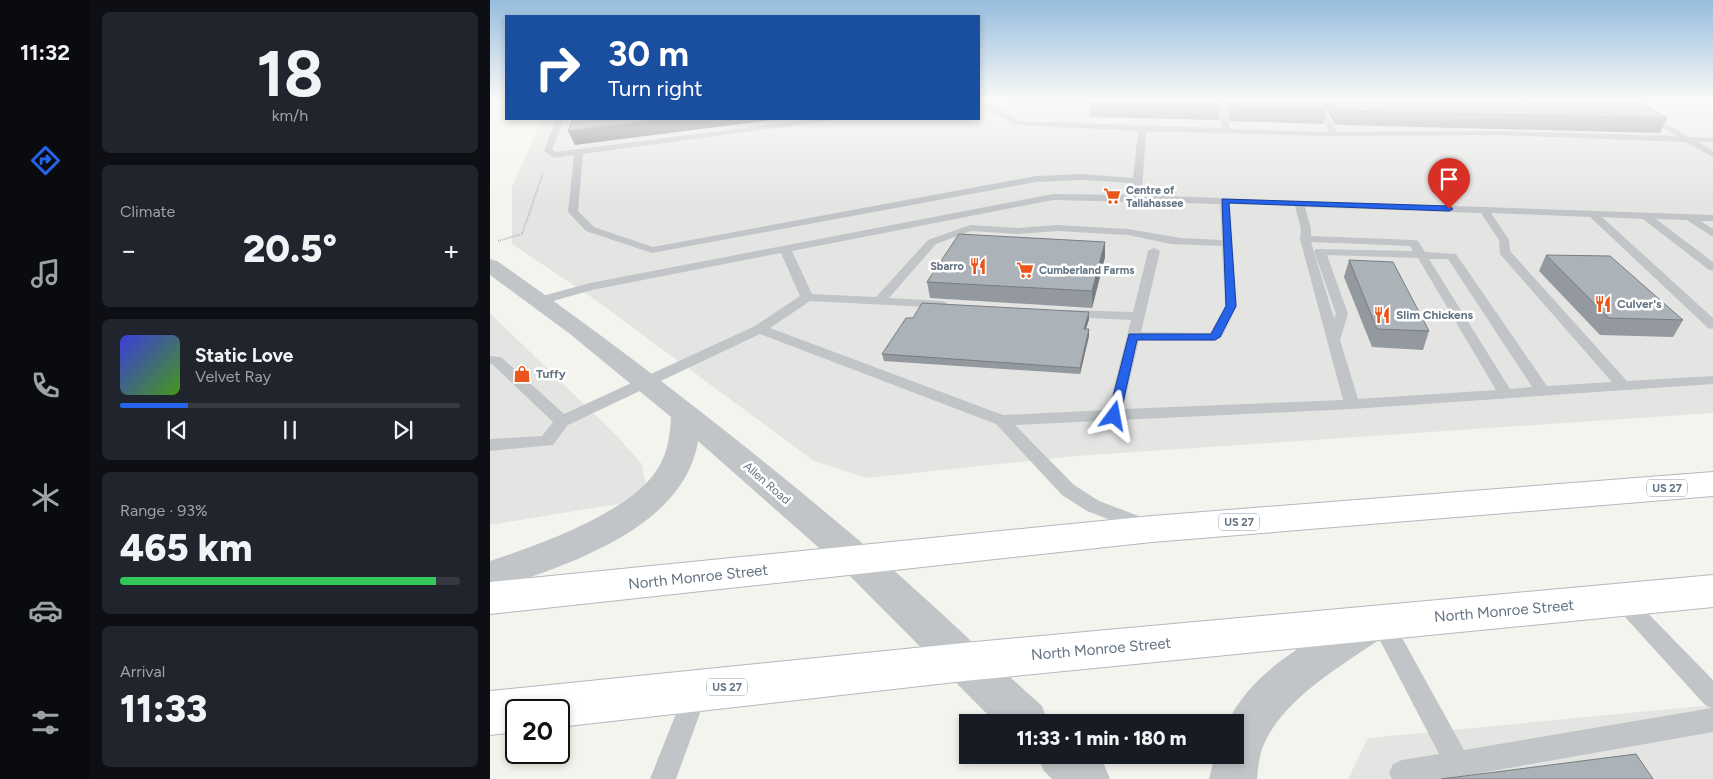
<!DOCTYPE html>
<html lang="en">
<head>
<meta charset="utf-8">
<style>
	:root { --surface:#171b24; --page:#20242c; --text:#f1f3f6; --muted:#9ea1a6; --line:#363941; --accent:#2563eb }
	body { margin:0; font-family:Figtree,sans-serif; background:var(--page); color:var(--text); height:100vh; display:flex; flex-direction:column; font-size:19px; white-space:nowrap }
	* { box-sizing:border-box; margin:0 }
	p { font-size:16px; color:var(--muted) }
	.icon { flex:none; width:28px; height:28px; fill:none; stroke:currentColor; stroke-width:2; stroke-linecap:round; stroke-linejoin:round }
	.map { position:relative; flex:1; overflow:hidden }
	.panel { display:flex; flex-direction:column; gap:12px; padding:12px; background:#0d0f14; width:400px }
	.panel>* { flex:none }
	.banner { position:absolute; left:15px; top:15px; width:475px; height:105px; border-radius:0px; box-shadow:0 2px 8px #0003; background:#1a4fa0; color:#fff; overflow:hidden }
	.speed { position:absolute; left:15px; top:699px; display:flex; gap:10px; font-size:25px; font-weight:700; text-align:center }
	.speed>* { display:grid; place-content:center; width:65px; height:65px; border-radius:50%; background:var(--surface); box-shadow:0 2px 8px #0003; line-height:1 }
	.speed .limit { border:2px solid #111; border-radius:8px; background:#fff; color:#111 }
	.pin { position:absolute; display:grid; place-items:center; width:42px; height:42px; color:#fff; margin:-51px -21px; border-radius:50% 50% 50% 0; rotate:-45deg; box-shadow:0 0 5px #0007 }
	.pin .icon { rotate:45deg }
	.me { position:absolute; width:55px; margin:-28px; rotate:13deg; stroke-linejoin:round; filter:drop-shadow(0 0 4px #0008) }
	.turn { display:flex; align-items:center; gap:18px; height:105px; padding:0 20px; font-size:22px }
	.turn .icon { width:65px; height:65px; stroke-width:2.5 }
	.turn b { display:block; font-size:35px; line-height:42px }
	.big { font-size:38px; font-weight:800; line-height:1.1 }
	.panel .card { flex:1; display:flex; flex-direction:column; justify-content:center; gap:8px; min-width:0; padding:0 18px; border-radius:8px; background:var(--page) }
	.panel .dial { align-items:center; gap:0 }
	.dial b { font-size:65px; line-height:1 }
	.song { display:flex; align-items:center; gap:15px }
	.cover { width:60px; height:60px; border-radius:8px; background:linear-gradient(135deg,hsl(240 70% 55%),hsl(100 70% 35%)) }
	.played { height:5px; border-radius:2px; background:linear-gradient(90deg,var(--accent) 20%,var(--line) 20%) }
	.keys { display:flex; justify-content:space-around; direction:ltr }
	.heat { display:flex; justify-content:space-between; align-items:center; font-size:28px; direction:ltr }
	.charge { height:8px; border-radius:4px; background:linear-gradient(90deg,#34c759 93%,var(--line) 0) }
	.trip { position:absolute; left:469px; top:714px; width:285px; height:50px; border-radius:0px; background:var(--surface); box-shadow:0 2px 8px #0003; font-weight:800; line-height:50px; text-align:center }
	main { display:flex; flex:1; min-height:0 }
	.tab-bar { display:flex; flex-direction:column; width:90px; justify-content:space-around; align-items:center; background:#090b0e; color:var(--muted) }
	.tab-bar .icon { width:35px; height:35px }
	.tab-bar .on { color:var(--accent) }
	.tab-bar b { font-size:22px; color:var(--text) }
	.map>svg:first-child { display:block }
	.built { fill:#e4e5e3 }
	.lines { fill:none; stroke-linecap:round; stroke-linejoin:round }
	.primary-casing { stroke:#b4b8bc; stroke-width:2 }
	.path { stroke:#babdbf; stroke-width:2; stroke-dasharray:1 1; stroke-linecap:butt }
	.service { fill:#c1c5c8; fill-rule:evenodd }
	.tertiary { fill:#c1c5c8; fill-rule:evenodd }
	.primary { fill:#fff; fill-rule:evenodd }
	.wall { fill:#93999e }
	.shaded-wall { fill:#787d81 }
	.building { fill:#abb2b8; stroke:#787d81 }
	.route { fill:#2563eb; stroke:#184099 }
	.labels { text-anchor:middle; stroke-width:5; stroke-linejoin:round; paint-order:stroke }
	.far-poi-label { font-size:11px; font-weight:bold; fill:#617282; stroke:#fff; text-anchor:start }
	.shield { fill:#fff; stroke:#909ca8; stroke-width:1 }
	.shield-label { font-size:11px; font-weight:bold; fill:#617282 }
	.poi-label { font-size:12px; font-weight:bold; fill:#617282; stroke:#fff; text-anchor:start }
	.street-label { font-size:12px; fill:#617282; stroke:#fff }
	.near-street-label { font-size:15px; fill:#617282; stroke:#fff }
</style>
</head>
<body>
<main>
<nav class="tab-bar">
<b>11:32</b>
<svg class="icon on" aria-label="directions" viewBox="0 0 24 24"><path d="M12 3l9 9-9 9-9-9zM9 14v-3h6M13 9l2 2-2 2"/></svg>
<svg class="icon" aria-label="music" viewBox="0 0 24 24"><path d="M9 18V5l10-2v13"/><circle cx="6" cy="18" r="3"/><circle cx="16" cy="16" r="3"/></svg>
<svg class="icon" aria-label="phone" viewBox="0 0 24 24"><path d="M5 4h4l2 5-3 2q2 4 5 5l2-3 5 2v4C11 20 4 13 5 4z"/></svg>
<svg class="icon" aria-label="climate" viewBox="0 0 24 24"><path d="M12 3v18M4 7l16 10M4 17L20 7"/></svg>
<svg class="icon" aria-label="car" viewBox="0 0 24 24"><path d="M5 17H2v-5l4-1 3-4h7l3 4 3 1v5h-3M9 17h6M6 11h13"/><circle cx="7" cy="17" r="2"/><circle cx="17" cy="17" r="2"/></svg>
<svg class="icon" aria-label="filters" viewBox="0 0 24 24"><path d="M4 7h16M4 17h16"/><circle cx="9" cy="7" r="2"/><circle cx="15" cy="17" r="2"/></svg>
</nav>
<section class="panel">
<div class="card dial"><b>18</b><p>km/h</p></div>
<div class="card"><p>Climate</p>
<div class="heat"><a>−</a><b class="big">20.5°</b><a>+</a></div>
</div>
<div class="card">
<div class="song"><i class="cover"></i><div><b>Static Love</b><p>Velvet Ray</p></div></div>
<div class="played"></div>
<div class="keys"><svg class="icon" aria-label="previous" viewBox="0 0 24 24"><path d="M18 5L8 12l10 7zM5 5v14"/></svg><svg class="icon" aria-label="pause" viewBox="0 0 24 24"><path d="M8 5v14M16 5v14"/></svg><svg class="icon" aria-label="next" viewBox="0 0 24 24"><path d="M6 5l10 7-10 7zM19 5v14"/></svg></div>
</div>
<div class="card"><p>Range · 93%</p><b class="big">465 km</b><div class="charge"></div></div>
<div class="card"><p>Arrival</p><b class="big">11:33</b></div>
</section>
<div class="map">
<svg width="1223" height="779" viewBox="0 0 1223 779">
	<rect width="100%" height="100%" fill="#f4f4ef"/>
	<g class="built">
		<polygon points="489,99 1223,99 1223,413 586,456 377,478 324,461 104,299 22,244 22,187 52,119 489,119"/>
		<polygon points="0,313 126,435 152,464 156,486 146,501 0,525"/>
		<polygon points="1223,705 1223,779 858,779 878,738"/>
	</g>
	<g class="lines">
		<g class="primary-casing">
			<g id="primary">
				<polygon points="1223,472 1223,496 662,542 0,614 0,582 662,516"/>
				<polygon points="1223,575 1223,607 474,681 69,727 69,710 26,710 26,732 0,735 0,691 474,643"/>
			</g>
		</g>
		<polyline class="path" points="8,241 32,234 53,173"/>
		<g class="service">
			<polygon points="728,99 734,99 740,129 839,132 824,101 827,99 830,101 847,132 1008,131 1187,136 1124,99 1132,99 1199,137 1223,138 1223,142 1208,142 1223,151 1223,157 1195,142 1008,135 833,136 656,131 652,189 647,192 642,189 643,183 592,180 546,182 162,253 96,231 78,212 84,155 64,158 54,151 66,119 74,119 62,150 66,152 322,119 341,119 337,121 93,154 88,211 104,227 163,247 546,176 592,174 643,178 648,131 526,125 489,106 489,102 502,105 528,121 732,128"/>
			<path d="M563,194L646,195L1223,215V221H1211L1223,229V237L1197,220L1166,219L1223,262V271L1219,270L1153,219L1112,217L1223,318V329L1218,328L1100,217L1001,213L1019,240L1020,251L1137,381L1223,376V384L862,409L525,425L584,485L609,501L662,521L664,526L662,531L655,533L597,511L572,495L506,424L270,334L78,425L63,445L0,451V439L52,436L63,422L2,364H0V356L11,357L74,414L265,326L310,296L291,253L102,290L49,305L45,304L43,301L45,298L100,283ZM563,200L730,204L732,240L691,238L638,229L567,225L527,228L480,225L438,240L386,297L322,294L302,251ZM740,204L805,206L811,229L810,239L853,400L633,409L649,340L725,341L732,337L747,306ZM815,207L991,213L1009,240L1010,254L1122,382L1057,386L966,254L935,252L928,241L924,240L821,236V229ZM481,231L527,234L567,231L638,235L681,244L732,246L735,306L720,333L651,332L670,251L664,248L658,251L643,312L575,310L574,313L575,316L580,317L641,320L618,410L513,415L280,328L320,301L456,308L458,305L456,302L452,301L399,298L446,244ZM821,242L920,246L923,251L826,249L824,251L846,314L844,318ZM837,255L928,258L1006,390L868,399L850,340L858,314ZM939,259H958L1042,387L1020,389Z"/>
			<polygon points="1132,591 1139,594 1223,680 1223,732 968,777 951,779 902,779 899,773 903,764 912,760 949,754 881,623 884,616 892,614 900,616 974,750 1222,708 1215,705 1125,606 1122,600 1125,594"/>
			<polygon points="205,683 213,686 217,694 186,779 160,779 197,686"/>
		</g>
		<g class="tertiary">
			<path d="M0,259L7,261C135,350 259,447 378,548C438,599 494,654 552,706L558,722H505L353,569L208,441C194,530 73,566 0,591V561C48,545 141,513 168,468C178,453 180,434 181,417L80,334L0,275Z"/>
			<path d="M881,607L895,612L901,624L895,636C854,664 790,700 772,749C769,758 768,769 767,779H719L725,755H745V722H738C757,681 797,655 834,632C849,622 864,613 881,607Z"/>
			<polygon points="547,755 605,755 613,762 620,779 562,779 554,771"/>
		</g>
		<use href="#primary" class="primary"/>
	</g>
	<g class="wall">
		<polygon points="516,99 729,99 730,106 729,120 600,117 599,103 516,101"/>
		<polygon points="734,99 1142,99 1177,118 1170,133 851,125 845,124 830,99 836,110 833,124 740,121"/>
		<polygon points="615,242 615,257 602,308 440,298 437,282"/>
		<polygon points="1056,255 1193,320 1183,337 1110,335 1049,271"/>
		<polygon points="859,260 939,331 933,350 882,347 854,277"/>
		<polygon points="423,318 599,319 596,329 599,329 599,336 590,374 394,361 392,354"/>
	</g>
	<g class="shaded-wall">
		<polygon points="174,119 289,119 85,145 78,131"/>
		<polygon points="615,242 615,257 602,308 602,291"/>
		<polygon points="599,312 599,319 594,335 594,329"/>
		<polygon points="599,329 599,336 590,374 590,368"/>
	</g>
	<g class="building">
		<polygon points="601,99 729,99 730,106 599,102"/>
		<polygon points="740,99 830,99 836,110 742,106"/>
		<polygon points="841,99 1142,99 1177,118 854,111 848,110"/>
		<polygon points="83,119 174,119 78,131"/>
		<polygon points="469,234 615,242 602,291 437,282"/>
		<polygon points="1056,255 1120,256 1193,320 1119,318"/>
		<polygon points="859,260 903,262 939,331 887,329"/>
		<polygon points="432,303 599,312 594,329 599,329 590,368 392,354 416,318 423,318"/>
		<polygon points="1146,754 1163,779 951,779"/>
	</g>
	<linearGradient id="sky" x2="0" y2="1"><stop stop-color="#96bcdd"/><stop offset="0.48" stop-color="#fafaf8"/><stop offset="1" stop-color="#fafaf8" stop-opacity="0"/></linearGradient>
	<rect width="1223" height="208" fill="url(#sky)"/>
	<polygon class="route" points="732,199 959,206 963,209 959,211 739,203 746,306 730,337 725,340 647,340 630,416 624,419 620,418 618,416 639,334 721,334 736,306"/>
	<defs>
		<g id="supermarket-bare" transform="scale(1.35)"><path d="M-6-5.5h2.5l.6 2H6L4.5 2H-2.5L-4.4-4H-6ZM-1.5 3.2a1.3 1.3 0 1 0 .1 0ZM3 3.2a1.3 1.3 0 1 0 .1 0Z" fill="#ea5519" stroke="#fff" stroke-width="2.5" paint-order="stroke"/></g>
		<g id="restaurant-bare" transform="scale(1.35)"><path d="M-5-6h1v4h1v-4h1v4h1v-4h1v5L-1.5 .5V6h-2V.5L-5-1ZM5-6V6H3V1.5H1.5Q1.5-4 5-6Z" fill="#ea5519" stroke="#fff" stroke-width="2.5" paint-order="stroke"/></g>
		<g id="shop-bare" transform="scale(1.35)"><path d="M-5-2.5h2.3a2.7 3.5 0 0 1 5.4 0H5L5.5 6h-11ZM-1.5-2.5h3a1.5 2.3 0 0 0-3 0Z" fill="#ea5519" stroke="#fff" stroke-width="2.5" paint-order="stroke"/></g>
	</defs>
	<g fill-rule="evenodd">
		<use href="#supermarket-bare" x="622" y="196"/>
		<use href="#restaurant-bare" x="488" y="266"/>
		<use href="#supermarket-bare" x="535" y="270"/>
		<use href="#restaurant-bare" x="1113" y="304"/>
		<use href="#restaurant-bare" x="892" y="315"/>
		<use href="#shop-bare" x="32" y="374"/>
	</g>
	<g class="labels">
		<g class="far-poi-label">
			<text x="636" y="194">Centre of<tspan x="636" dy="13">Tallahassee</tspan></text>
			<text x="474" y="270" text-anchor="end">Sbarro</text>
			<text x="549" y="274">Cumberland Farms</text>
		</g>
		<g class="shield">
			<rect x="1157" y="479.5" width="40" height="17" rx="4"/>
			<rect x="729" y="513.5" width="40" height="17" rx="4"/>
			<rect x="217" y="678.5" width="40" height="17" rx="4"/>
		</g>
		<g class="shield-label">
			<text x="1177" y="492">US 27</text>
			<text x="749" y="526">US 27</text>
			<text x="237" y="691">US 27</text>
		</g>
		<g class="poi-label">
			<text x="1127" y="308">Culver's</text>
			<text x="906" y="319">Slim Chickens</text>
			<text x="46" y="378">Tuffy</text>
		</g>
		<g class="street-label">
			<text transform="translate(277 483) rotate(41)" y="4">Allen Road</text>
		</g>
		<g class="near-street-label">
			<text transform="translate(208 577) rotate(-6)" y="5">North Monroe Street</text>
			<text transform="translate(1014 611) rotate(-5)" y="5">North Monroe Street</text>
			<text transform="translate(611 649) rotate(-5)" y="5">North Monroe Street</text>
		</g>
	</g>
</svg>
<div class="speed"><div class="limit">20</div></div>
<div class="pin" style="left:959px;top:209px;background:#d93025"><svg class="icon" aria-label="arrive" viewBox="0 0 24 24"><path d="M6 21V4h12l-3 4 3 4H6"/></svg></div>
<svg class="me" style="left:624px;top:416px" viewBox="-20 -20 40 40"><path d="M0-17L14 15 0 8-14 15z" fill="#2563eb" stroke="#fff" stroke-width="4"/></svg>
<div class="trip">11:33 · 1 min · 180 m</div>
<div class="banner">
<div class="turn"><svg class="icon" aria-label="right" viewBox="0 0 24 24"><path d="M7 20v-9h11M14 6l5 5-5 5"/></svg><div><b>30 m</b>Turn right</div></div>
</div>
</div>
</main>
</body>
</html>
